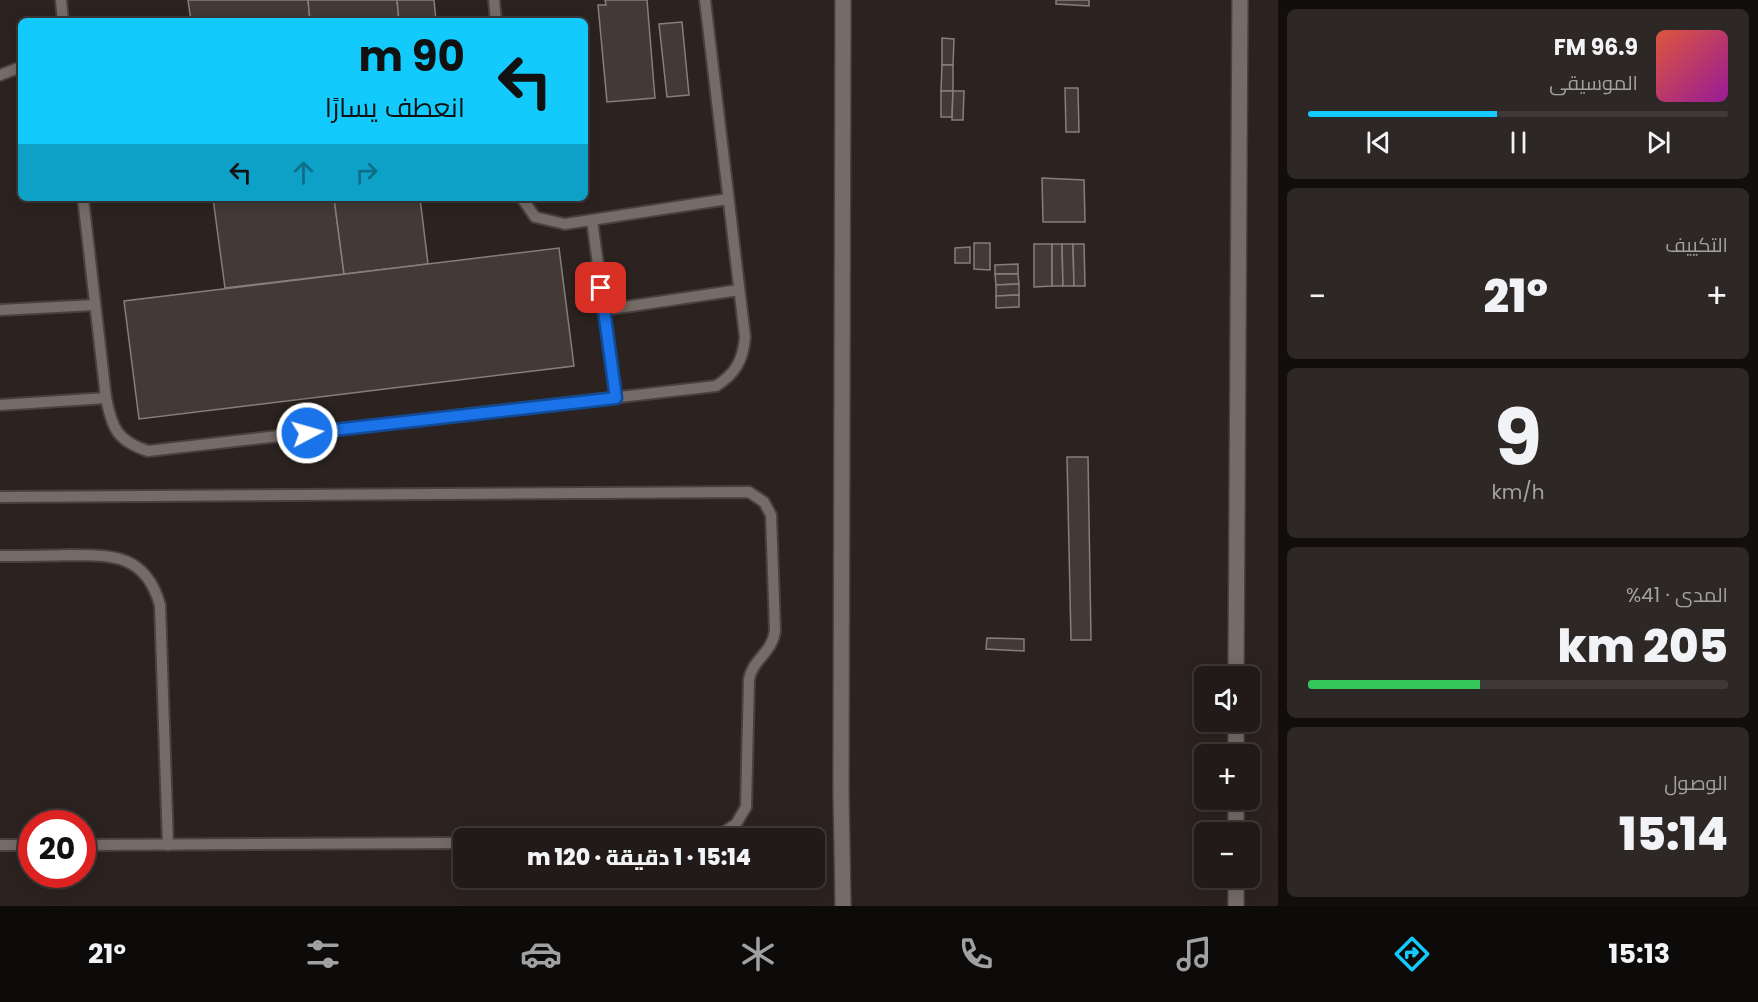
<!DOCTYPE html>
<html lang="ar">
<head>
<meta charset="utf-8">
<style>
	:root { --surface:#211a18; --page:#2d2725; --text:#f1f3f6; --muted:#a2a1a2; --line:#3e3837; --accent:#12cafb }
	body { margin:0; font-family:Poppins,Cairo,sans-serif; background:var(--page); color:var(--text); direction:rtl; height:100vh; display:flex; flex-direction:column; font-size:22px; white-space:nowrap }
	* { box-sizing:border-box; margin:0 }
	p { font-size:20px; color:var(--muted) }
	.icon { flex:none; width:33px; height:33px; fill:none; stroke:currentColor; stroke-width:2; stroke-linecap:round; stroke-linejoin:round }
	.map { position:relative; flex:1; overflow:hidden; direction:ltr }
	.drawer { display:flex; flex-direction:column; gap:9px; padding:9px; background:#120e0d; width:480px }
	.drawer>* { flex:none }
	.guide { position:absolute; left:18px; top:18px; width:570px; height:183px; border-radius:9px; box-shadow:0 3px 15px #0003,0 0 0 2px var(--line); direction:rtl; background:#12cafb; color:#111; overflow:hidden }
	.buttons { position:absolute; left:1194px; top:666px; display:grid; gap:12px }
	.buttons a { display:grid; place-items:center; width:66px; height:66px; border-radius:9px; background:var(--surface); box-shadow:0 3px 15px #0003,0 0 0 2px var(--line); font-size:30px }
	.speed { position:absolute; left:18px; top:810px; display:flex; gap:12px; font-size:30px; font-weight:700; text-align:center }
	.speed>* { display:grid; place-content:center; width:78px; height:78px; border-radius:50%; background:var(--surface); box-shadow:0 3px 15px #0003,0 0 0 2px var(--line); line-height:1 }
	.speed .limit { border:9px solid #d22; background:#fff; color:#111 }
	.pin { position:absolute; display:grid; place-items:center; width:51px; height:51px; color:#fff; margin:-26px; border-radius:12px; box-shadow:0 3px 9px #0006 }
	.me { position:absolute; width:66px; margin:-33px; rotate:84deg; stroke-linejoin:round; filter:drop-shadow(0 0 4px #0008) }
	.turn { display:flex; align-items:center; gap:21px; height:126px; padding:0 24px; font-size:27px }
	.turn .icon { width:78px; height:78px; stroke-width:2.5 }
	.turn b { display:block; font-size:42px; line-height:51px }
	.lanes { display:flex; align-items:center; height:57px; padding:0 24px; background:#0003; justify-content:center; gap:30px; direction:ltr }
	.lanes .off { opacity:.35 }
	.big { font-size:45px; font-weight:800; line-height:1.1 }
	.drawer .widget { flex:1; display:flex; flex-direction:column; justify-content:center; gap:9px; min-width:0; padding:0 21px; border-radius:9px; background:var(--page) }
	.drawer .dial { align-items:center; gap:0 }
	.dial b { font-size:78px; line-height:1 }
	.song { display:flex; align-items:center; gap:18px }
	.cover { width:72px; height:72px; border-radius:9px; background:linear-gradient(135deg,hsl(10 70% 55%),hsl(300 70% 35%)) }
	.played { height:6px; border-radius:3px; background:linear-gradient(90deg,var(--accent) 45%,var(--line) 45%) }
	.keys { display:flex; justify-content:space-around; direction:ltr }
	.heat { display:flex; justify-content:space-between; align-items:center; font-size:33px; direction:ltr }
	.charge { height:9px; border-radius:4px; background:linear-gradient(90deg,#34c759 41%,var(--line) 0) }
	.trip { position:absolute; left:453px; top:828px; width:372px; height:60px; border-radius:9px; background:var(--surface); box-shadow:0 3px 15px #0003,0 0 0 2px var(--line); font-weight:800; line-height:60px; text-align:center; direction:rtl }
	.tabs { display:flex; height:96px; justify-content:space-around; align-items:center; background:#0d0a0a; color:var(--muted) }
	.tabs .icon { width:42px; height:42px }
	.tabs .current { color:var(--accent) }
	.tabs b { font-size:27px; color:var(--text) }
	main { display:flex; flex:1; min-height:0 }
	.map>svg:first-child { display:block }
	.building { fill:#433a36; stroke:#887e79; stroke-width:1.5 }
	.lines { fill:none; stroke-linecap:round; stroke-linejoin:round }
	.service-casing { stroke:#48413f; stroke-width:14 }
	.minor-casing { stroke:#48413f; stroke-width:18 }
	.tertiary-casing { stroke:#48413f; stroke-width:18 }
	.service { stroke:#756c67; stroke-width:10 }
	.minor { stroke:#756c67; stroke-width:15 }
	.tertiary { stroke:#756c67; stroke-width:15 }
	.route-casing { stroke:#114b97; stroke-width:15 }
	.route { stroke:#1a73e8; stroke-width:10 }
</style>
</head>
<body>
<main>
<section class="drawer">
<div class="widget">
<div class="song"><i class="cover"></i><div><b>96.9 FM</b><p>الموسيقى</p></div></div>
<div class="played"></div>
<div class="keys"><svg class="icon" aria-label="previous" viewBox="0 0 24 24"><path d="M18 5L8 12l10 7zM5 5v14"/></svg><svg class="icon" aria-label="pause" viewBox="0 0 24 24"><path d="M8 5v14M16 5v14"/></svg><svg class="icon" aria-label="next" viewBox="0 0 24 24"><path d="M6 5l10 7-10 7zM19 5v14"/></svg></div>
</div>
<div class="widget"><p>التكييف</p>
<div class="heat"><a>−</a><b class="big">21°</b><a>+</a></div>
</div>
<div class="widget dial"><b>9</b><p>km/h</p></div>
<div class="widget"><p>المدى · 41%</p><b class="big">205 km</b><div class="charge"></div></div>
<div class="widget"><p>الوصول</p><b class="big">15:14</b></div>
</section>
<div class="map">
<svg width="1278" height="906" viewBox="0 0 1278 906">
	<rect width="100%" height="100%" fill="#2c2320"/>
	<g class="building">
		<polygon points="188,0 308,0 310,21 191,21"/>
		<polygon points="308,0 397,0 399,21 310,21"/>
		<polygon points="397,0 434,0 436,21 399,21"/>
		<polygon points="605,0 647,0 655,98 607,102 598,5 606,5"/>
		<polygon points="1056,0 1089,0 1089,6 1056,4"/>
		<polygon points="682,22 689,95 667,97 659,24"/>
		<polygon points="942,38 954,39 953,65 942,65"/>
		<polygon points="942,65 953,65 953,91 941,91"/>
		<polygon points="1065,88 1078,88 1079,132 1066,132"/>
		<polygon points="941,91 953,91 952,117 941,117"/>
		<polygon points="953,91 964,91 963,120 952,120"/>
		<polygon points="1042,178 1084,180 1085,222 1043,222"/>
		<polygon points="213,198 334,198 344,274 225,288"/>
		<polygon points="334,198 420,198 428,264 344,274"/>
		<polygon points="974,243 990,243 990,270 974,269"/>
		<polygon points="1034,244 1052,244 1052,286 1034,287"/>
		<polygon points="1052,244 1062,244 1063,286 1052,286"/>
		<polygon points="1062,244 1073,244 1074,286 1063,286"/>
		<polygon points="1073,244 1084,244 1085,286 1074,286"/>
		<polygon points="970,247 970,263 955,263 955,248"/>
		<polygon points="559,248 574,366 139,419 124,301"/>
		<polygon points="1018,264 1018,274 995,274 995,265"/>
		<polygon points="995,274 1018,274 1019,284 996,285"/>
		<polygon points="1019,284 1019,295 996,296 996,285"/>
		<polygon points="1019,295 1019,307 996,308 996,296"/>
		<polygon points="1067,457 1088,457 1091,640 1071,640"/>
		<polygon points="987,638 1024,639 1024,651 986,649"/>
	</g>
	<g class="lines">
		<g class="service-casing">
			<g id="service">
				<polyline points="61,0 63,21"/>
				<polyline points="494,0 496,21"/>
				<polyline points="0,75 21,67"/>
				<path d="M83,198L106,398C112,428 117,441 148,451L716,386C735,374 743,361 745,337L705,0"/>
				<polyline points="522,198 535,217 565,224 728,199"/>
				<polyline points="592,220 616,398"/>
				<polyline points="0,310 95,305"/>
				<polyline points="604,310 739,290"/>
				<polyline points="0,405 106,398"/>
				<path d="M0,497L749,492L764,502L771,515L775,631C772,653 753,659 749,679L746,807L736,824L715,838"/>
				<path d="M0,556C23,556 46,556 69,555C114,555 146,555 160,605L168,845"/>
				<polyline points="0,845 32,845"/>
				<polyline points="82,845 464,843"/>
			</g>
		</g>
		<g class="minor-casing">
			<g id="minor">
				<polyline points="1236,676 1240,0"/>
				<polyline points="1236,722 1236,754"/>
				<polyline points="1236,800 1236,832"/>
				<polyline points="1236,878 1236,906"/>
			</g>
		</g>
		<g class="tertiary-casing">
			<polyline id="tertiary" points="843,906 841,792 843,0"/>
		</g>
		<use href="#service" class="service"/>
		<use href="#minor" class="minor"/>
		<use href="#tertiary" class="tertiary"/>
	</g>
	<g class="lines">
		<g class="route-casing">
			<polyline id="route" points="307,433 616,398 601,288"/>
		</g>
		<use href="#route" class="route"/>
	</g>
</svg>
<div class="buttons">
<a><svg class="icon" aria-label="sound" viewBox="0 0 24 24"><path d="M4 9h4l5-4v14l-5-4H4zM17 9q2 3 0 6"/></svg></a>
<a>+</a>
<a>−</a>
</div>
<div class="speed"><div class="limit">20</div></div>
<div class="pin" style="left:601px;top:288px;background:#d93025"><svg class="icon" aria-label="arrive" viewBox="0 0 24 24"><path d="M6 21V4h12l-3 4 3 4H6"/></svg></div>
<svg class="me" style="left:307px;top:433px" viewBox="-20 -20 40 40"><circle r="17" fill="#1a73e8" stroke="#fff" stroke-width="3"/><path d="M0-11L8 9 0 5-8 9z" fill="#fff"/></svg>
<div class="trip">15:14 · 1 دقيقة · 120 m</div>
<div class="guide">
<div class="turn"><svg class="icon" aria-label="left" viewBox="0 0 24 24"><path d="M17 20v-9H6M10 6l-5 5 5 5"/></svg><div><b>90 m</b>انعطف يسارًا</div></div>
<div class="lanes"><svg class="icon" aria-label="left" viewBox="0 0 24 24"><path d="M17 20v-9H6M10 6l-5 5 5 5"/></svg><svg class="icon off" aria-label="ahead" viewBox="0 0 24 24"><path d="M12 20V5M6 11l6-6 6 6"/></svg><svg class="icon off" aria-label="right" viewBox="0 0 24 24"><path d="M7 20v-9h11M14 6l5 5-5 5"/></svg></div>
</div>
</div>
</main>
<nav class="tabs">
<b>15:13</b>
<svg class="icon current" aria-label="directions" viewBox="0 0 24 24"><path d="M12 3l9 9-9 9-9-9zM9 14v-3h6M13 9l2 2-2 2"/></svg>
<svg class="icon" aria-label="music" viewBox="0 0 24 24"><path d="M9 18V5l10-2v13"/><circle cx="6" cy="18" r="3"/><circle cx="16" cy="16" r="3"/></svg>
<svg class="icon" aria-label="phone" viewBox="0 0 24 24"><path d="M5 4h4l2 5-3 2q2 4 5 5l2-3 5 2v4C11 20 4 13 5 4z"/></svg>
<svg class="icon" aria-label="climate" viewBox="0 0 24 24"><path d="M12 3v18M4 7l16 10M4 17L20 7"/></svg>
<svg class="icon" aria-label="car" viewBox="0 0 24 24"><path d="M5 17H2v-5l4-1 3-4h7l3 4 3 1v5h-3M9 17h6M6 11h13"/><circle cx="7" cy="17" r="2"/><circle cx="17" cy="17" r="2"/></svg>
<svg class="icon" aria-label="filters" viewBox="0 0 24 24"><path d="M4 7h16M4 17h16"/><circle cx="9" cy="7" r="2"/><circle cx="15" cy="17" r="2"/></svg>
<b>21°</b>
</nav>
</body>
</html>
